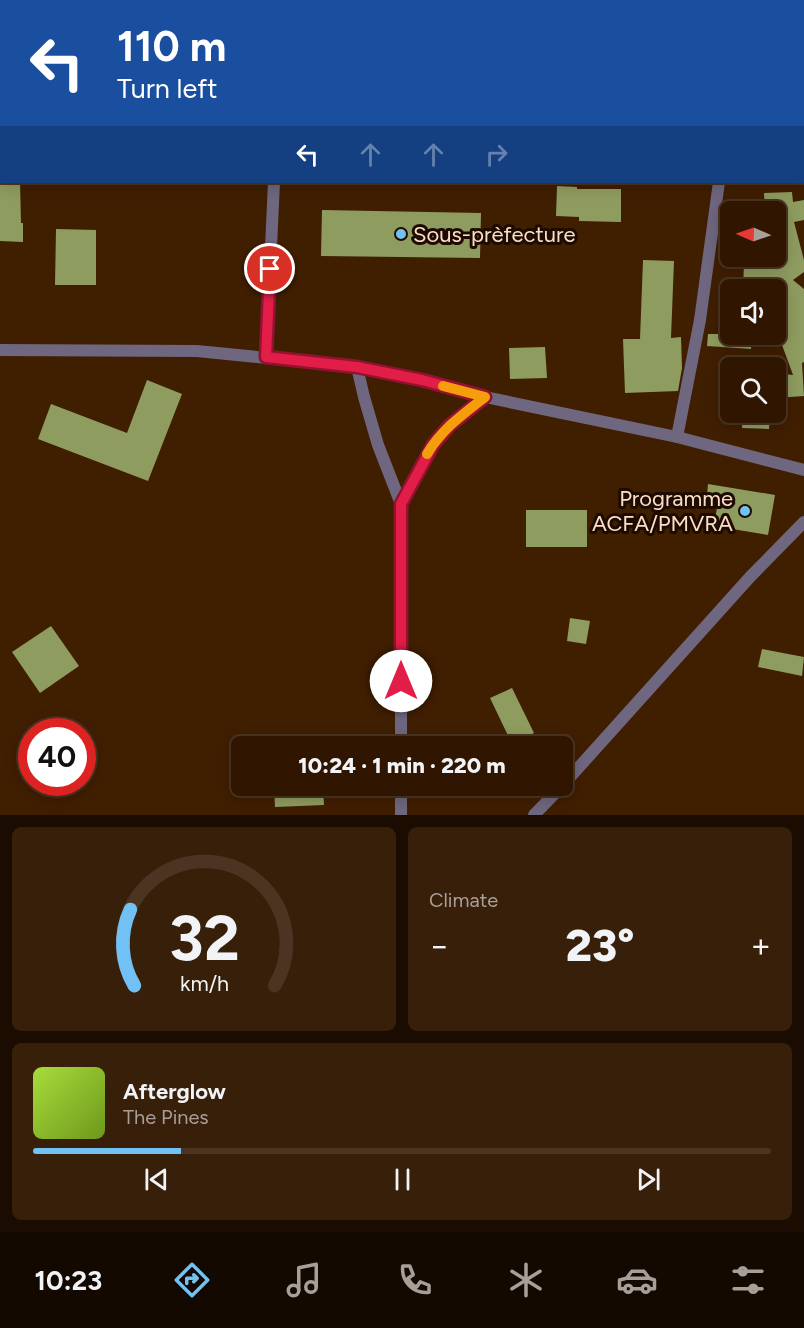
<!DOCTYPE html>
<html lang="en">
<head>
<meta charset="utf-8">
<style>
	:root { --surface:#301600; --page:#381f0a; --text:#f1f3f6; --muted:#a89f99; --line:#4b3522; --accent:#71c1f5 }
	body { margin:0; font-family:Figtree,sans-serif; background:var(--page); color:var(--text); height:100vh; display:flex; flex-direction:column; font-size:22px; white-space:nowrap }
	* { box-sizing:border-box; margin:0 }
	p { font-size:20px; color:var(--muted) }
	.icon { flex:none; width:33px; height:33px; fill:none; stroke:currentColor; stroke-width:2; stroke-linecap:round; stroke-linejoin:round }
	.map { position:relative; height:815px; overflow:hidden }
	.side { display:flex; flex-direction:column; gap:12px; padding:12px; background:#1a0c00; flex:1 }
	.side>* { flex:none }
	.guide { position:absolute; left:0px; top:0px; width:804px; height:183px; box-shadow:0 3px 15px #0003,0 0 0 2px var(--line); background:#1a4fa0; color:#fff; overflow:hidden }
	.needle { width:39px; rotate:272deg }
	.buttons { position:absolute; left:720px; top:201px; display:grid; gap:12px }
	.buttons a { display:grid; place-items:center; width:66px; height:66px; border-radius:9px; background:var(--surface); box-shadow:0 3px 15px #0003,0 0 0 2px var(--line); font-size:30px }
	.speed { position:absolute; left:18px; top:718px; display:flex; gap:12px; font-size:30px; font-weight:700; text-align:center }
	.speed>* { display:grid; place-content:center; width:78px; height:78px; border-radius:50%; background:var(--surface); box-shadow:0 3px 15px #0003,0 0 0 2px var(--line); line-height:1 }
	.speed .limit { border:9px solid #d22; background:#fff; color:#111 }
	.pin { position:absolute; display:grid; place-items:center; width:51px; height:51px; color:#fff; margin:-26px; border:3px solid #fff; border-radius:50%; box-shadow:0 2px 6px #0007 }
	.me { position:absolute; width:66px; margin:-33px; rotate:0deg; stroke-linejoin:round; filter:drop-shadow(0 0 4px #0008) }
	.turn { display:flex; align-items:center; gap:21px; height:126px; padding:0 18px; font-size:27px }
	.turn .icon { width:78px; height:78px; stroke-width:2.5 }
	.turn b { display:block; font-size:42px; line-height:51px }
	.lanes { display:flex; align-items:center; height:57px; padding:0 18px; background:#0003; justify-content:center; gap:30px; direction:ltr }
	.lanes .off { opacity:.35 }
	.big { font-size:45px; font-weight:800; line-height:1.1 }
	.side .tile { flex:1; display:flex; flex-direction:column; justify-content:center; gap:9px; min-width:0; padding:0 21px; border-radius:9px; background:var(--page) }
	.side .dial { align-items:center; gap:0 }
	.dial svg { height:156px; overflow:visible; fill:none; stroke:var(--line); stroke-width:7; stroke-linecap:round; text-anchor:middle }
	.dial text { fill:var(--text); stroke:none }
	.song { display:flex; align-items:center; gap:18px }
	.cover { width:72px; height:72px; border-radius:9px; background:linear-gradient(135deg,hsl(80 70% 55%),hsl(80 70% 35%)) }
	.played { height:6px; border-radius:3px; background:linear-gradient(90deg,var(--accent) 20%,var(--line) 20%) }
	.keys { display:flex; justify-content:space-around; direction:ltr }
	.heat { display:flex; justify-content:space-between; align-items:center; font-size:33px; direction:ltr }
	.side .tiles { flex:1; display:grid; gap:12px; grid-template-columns:1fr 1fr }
	.tile:last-child { grid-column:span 2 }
	.trip { position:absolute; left:231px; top:736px; width:342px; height:60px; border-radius:9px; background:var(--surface); box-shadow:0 3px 15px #0003,0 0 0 2px var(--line); font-weight:800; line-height:60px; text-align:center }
	.dock { display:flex; height:96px; justify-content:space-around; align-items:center; background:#130900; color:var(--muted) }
	.dock .icon { width:42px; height:42px }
	.dock .on { color:var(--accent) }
	.dock b { font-size:27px; color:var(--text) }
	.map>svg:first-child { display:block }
	.water { fill:#280312 }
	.building { fill:#8f9c5f }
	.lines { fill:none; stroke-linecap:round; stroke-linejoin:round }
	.minor { stroke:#6e677f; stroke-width:12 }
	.tertiary { stroke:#6e677f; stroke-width:12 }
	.route-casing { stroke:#92132f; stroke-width:15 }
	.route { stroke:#e11d48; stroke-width:10 }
	.slow { stroke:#f59e0b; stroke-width:10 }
	.poi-dot { fill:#71c1f5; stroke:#1e0b00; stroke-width:2 }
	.labels { text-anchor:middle; stroke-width:6; stroke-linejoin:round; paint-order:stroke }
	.poi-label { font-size:22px; fill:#fbdec9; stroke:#1e0b00; text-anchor:start }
</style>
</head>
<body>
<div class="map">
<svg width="804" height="815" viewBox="0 0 804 815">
	<rect width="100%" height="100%" fill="#401e00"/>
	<polygon class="water" points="0,0 804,0 804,40 802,2 2,2 0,7"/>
	<g class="building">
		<polygon points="0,182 20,182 21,223 23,223 23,242 0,241"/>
		<polygon points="557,186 577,187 577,189 621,189 621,222 579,221 579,217 556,216"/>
		<polygon points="792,192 793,202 804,200 804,220 794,222 804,260 804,272 793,280 804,289 804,362 802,363 804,396 776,398 776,373 793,375 778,334 780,334 778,329 781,328 778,290 761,290 757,280 756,290 743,290 744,263 755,263 755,256 776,256 776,212 765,212 764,193"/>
		<polygon points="322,210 481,213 480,258 321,256"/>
		<polygon points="56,229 96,230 96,285 55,285"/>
		<polygon points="643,260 674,261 671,338 681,337 682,368 678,391 625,393 623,339 640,339"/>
		<polygon points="708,334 752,334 751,349 707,346"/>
		<polygon points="545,347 547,378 510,379 509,348"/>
		<polygon points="147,380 182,394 148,481 38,439 51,404 127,433"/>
		<polygon points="743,412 770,412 769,429 742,428"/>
		<polygon points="708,484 775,495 768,535 714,526 717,508 706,507"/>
		<rect x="526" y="510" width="61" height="37"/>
		<polygon points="570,618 590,621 586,644 567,641"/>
		<polygon points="51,626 79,666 40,693 12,652"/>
		<polygon points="762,649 804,657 802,676 758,667"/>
		<polygon points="512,688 534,733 512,744 490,698"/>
		<polygon points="274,786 323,786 324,805 275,807"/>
	</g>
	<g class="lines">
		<g class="minor">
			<polyline points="802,113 804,113"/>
			<polyline points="0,350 197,351 357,367"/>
			<polyline points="266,357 274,182"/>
			<polyline points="485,397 677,437 804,470"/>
			<polyline points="677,437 700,320 719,182"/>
			<polyline points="562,786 750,577 804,522"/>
			<polyline points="534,815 562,786"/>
		</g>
		<g class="tertiary">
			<polyline points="401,504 433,445 449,426 485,397"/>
			<polyline points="401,747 401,504 378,445 364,397 357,367 422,380 485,397"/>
			<polyline points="401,786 401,815"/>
		</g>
	</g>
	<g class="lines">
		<g class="route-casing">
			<polyline id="route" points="270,269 266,357 357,367 422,380 485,397 449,426 433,445 401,504 401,681"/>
		</g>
		<use href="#route" class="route"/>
		<path class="slow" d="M427,454C441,430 463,414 485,397L443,386"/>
	</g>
	<g class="poi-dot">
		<circle cx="401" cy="234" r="6"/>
		<circle cx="745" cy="511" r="6"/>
	</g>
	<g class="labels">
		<g class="poi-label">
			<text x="413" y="242">Sous-prèfecture</text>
			<text x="733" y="506" text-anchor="end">Programme<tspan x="733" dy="25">ACFA/PMVRA</tspan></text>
		</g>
	</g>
</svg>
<div class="buttons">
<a><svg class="needle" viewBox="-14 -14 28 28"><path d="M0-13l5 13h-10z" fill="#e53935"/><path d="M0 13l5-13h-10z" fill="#a89f99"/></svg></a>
<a><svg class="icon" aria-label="sound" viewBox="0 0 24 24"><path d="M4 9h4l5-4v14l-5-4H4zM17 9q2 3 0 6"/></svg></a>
<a><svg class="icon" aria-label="search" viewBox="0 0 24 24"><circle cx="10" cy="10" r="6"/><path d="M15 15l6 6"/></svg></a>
</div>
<div class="speed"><div class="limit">40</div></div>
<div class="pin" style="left:270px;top:269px;background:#d93025"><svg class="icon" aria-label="arrive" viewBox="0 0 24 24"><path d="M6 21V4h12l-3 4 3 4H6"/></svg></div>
<svg class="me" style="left:401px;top:681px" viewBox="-20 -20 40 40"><circle r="19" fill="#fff"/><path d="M0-13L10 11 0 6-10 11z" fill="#e11d48"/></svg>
<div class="trip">10:24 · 1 min · 220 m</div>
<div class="guide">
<div class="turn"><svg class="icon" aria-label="left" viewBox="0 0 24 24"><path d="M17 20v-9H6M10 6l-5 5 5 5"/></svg><div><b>110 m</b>Turn left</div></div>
<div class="lanes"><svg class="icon" aria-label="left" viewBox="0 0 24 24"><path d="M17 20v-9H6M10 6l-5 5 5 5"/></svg><svg class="icon off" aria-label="ahead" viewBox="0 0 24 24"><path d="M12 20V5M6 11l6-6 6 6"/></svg><svg class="icon off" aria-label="ahead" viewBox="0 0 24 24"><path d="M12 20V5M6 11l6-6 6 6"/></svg><svg class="icon off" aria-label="right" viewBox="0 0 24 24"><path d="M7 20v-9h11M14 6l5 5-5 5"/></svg></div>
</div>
</div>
<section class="side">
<div class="tiles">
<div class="tile dial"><svg viewBox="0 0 100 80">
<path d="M14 69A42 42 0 1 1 86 69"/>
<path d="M14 69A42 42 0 0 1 12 30" stroke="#71c1f5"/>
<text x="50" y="56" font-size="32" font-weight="700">32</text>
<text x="50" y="72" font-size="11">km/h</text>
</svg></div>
<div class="tile"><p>Climate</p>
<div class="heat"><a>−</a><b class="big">23°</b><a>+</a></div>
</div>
<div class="tile">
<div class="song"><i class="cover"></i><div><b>Afterglow</b><p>The Pines</p></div></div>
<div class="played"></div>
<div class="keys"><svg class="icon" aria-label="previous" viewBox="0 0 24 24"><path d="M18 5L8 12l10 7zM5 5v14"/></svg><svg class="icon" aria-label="pause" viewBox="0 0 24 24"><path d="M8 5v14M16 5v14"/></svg><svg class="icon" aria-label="next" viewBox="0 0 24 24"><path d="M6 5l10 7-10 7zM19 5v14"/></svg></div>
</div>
</div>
</section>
<nav class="dock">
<b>10:23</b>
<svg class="icon on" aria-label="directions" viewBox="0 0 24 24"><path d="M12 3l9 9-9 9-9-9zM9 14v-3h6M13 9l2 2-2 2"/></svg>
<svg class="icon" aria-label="music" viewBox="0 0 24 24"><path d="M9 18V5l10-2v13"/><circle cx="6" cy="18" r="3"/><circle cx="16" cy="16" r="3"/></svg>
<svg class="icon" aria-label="phone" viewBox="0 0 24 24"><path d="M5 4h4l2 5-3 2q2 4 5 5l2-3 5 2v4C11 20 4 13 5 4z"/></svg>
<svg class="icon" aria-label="climate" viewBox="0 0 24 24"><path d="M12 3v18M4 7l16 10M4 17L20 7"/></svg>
<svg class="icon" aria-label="car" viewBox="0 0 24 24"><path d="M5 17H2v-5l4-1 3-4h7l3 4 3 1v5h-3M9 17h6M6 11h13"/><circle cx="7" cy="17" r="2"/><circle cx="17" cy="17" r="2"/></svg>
<svg class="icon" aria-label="filters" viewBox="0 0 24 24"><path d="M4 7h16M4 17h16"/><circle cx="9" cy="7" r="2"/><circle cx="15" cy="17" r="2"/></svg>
</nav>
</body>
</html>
